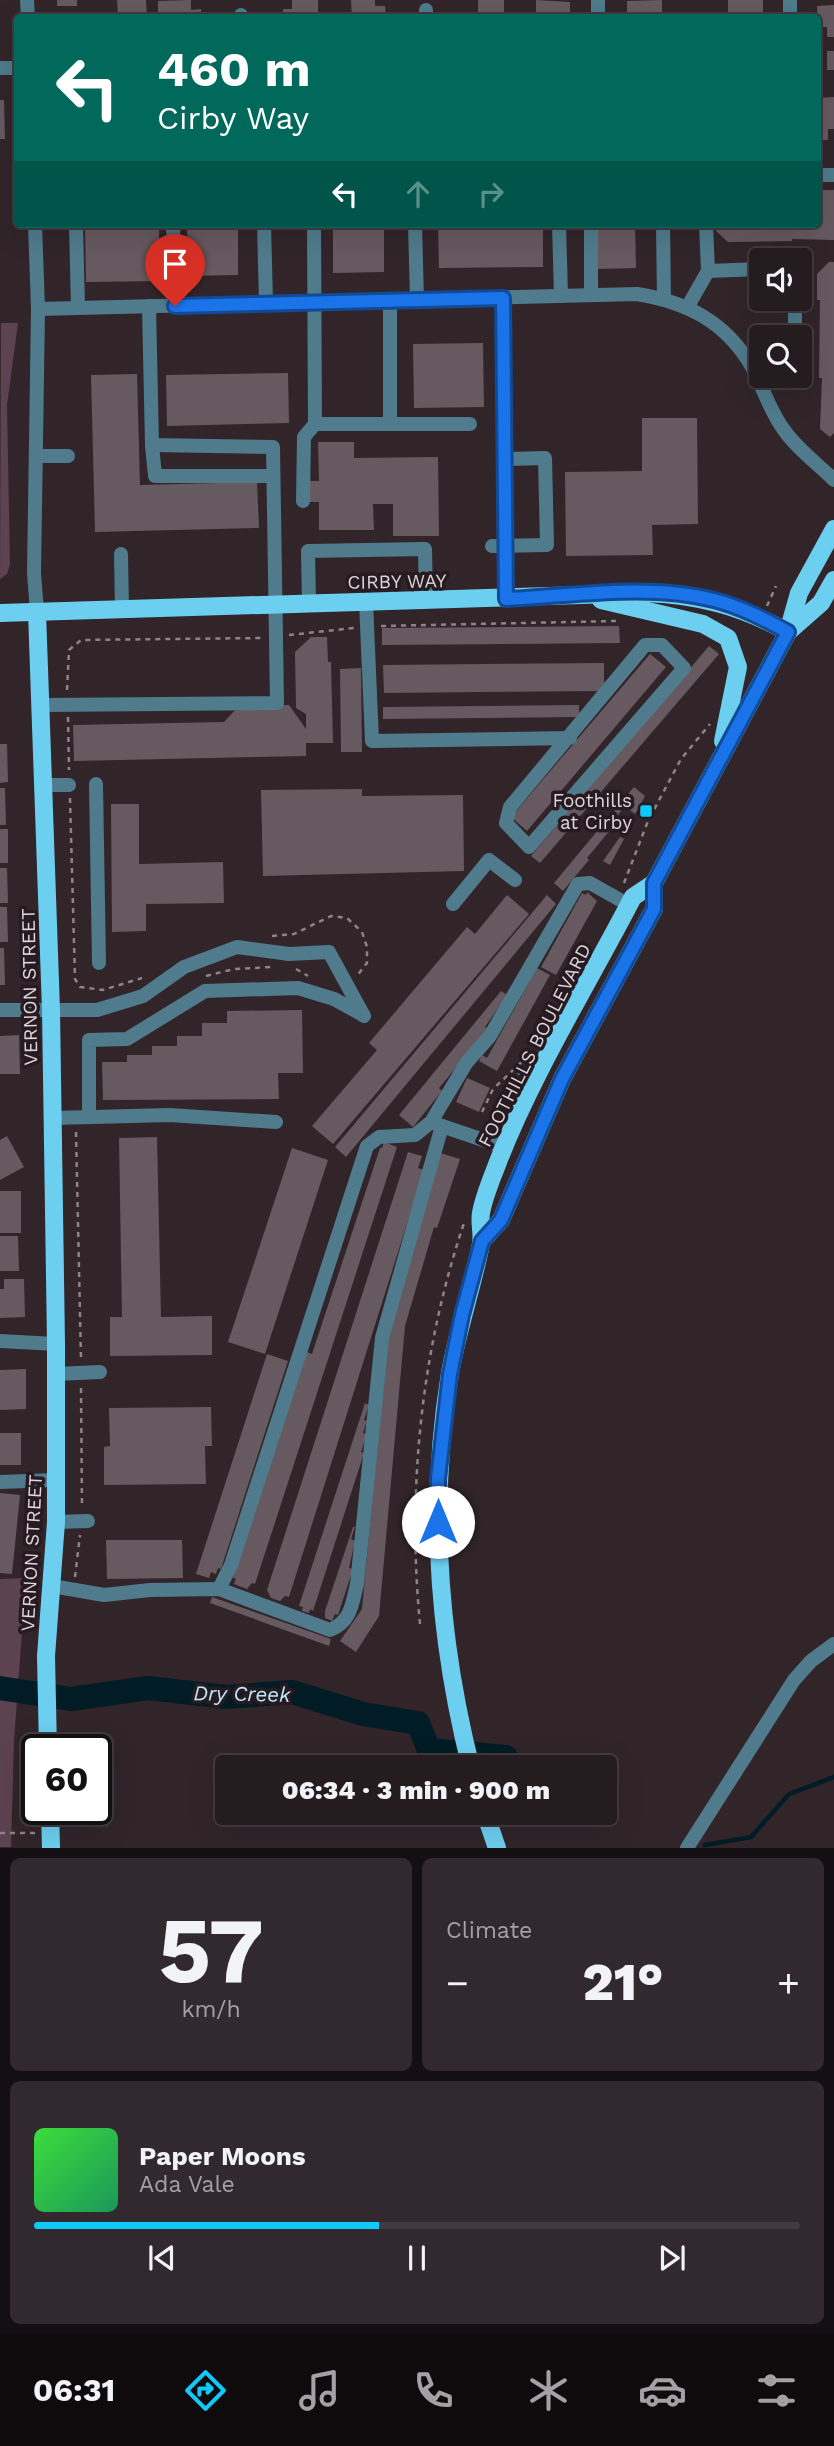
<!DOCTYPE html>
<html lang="en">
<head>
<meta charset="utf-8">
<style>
	:root { --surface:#251c20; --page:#31292d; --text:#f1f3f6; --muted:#a3a1a5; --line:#423a3e; --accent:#0dcafa }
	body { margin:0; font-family:"Work Sans",sans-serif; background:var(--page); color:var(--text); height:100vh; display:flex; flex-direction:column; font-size:26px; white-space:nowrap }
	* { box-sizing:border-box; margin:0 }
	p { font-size:23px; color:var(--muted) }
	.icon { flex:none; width:38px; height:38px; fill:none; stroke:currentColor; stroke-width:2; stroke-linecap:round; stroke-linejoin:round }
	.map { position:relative; height:1848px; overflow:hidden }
	.details { display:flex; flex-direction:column; gap:10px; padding:10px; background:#140f12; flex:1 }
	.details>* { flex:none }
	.guide { position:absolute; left:14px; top:14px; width:807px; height:214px; border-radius:7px; box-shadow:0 7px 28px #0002,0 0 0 2px var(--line); background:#00695c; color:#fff; overflow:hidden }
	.buttons { position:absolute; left:749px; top:248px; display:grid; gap:14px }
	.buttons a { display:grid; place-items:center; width:63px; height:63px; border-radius:7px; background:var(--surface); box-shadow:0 7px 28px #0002,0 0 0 2px var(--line); font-size:35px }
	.speed { position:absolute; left:21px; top:1734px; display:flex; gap:14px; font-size:35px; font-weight:700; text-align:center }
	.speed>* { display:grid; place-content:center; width:91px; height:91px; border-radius:50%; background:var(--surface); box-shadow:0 7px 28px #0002,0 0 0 2px var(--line); line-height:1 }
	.speed .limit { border:4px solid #111; border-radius:10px; background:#fff; color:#111 }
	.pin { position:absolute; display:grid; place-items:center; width:60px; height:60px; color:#fff; margin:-72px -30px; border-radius:50% 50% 50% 0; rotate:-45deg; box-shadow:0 0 7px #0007 }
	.pin .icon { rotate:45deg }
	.me { position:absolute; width:77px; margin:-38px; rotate:0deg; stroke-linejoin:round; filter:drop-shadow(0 0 5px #0008) }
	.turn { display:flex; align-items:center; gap:24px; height:147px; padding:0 28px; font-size:32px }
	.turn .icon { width:91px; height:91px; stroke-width:2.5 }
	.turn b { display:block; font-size:49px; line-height:60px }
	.lanes { display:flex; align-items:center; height:66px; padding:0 28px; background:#0003; justify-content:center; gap:35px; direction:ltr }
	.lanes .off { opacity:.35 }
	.big { font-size:52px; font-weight:800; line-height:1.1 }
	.details .tile { flex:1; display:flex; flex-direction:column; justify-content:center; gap:10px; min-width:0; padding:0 24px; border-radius:10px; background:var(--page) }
	.details .dial { align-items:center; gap:0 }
	.dial b { font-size:91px; line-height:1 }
	.song { display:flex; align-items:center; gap:21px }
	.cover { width:84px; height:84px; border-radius:10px; background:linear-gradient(135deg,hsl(120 70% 55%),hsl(150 70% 35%)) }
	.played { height:7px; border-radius:4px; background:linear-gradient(90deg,var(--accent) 45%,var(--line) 45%) }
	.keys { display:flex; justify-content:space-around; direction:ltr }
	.heat { display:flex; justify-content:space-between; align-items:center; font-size:38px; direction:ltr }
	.details .tiles { flex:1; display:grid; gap:10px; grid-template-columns:1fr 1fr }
	.tile:last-child { grid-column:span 2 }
	.trip { position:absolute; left:215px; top:1755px; width:402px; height:70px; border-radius:7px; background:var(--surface); box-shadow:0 7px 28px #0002,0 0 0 2px var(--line); font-weight:800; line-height:70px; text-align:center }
	.menu { display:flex; height:112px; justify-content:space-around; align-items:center; background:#0f0b0d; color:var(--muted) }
	.menu .icon { width:49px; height:49px }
	.menu .active { color:var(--accent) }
	.menu b { font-size:32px; color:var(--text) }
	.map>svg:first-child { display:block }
	.green { fill:#5d424f }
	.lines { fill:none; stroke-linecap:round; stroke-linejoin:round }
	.stream { stroke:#021c25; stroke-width:4.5 }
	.river { stroke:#021c25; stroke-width:24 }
	.building { fill:#66595f }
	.path { stroke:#8e8488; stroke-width:2.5; stroke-dasharray:5 5; stroke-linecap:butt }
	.minor { stroke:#4f7b8c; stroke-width:14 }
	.major { stroke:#6dcff0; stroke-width:18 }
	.route-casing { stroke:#114b97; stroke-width:18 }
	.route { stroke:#1a73e8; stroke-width:12 }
	.poi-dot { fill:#0dcafa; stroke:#271b21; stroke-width:2.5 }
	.labels { text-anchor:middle; stroke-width:7; stroke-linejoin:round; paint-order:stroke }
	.street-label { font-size:19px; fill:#ded6da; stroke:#271b21 }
	.poi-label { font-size:19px; fill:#ded6da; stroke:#271b21; text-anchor:end }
	.water-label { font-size:21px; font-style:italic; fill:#b9e9fb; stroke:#271b21 }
</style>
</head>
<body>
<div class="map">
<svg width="834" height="1848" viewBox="0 0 834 1848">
	<rect width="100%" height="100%" fill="#31252a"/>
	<g class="green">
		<polygon points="1,323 18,323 7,405 10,564 7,574 0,579"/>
		<polygon points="26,1578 14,1741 11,1847 0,1847 0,1579"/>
	</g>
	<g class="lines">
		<polyline class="stream" points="705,1845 751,1837 789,1794 834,1777"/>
		<polyline class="river" points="0,1688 71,1699 148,1688 226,1697 292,1692 363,1714 418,1723 429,1750 506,1757"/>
	</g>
	<g class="building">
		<rect x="57" y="0" width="20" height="6"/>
		<polygon points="117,0 146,0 147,18 118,18"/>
		<polygon points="191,0 191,10 201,9 201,18 158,18 158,1"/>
		<polygon points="292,0 318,0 318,18 283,18 283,9 292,9"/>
		<polygon points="351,0 375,0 375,6 385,6 386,18 352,18"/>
		<polygon points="478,0 504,0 504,18 467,18 467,13 478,13"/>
		<polygon points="536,0 570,2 570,18 536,18"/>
		<polygon points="662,0 662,18 627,18 627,1"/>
		<polygon points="728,0 763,0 763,16 728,17"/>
		<polygon points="834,5 834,37 827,37 827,27 818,27 817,6"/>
		<rect x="680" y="12" width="27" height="6"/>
		<polygon points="110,14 110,18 59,18 58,15"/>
		<rect x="827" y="51" width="7" height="19"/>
		<polygon points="834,97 834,129 828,129 828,140 817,140 817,98"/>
		<polygon points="0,100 4,100 5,139 0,139"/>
		<polygon points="817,190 834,190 834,240 792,239 792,241 728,242 716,231 716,224 817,224"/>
		<polygon points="85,224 159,224 160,281 86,282"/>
		<polygon points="187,224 238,224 238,275 188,276"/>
		<polygon points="333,224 384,224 384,272 333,273"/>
		<polygon points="438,224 543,224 543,267 439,268"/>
		<polygon points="596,224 635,224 636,268 597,269"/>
		<polygon points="829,262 834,262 834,433 830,437 820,429 822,378 819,378 820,300 817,300 817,274"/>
		<polygon points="483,343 484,407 414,408 413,344"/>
		<polygon points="288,373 289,423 167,426 166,375"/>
		<polygon points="137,374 140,485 257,482 259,528 95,532 91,375"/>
		<polygon points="642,418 697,418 698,524 652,525 653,555 566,556 565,472 642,471"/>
		<polygon points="318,442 354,442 354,458 438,457 439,536 393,536 393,504 373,504 374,530 319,530 319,502 306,502 305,481 319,481"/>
		<polygon points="619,626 620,643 382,645 382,628"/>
		<polygon points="311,637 327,637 328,662 331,662 333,743 306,743 306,756 74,761 73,725 224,722 239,706 289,705 306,729 306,714 296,708 295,652"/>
		<polygon points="709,646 719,654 540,863 531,856"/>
		<polygon points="650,654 666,667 527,831 511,817"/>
		<polygon points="604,663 604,691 384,693 383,665"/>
		<polygon points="361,668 362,752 341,752 340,669"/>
		<polygon points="579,705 579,717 383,719 383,707"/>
		<polygon points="0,744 7,744 8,782 0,783"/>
		<polygon points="634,787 645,796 635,814 625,806 613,821 616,823 587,858 589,860 563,891 554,883"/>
		<polygon points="0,788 5,788 6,825 0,825"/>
		<polygon points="362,789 362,796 463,795 464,871 263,876 261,790"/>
		<polygon points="111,804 139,804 139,864 223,862 224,903 146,904 146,931 112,932"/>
		<rect x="0" y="829" width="8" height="34"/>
		<polygon points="620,837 624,839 610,865 603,861"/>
		<polygon points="0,868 7,868 8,903 0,903"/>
		<polygon points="587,892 597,901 556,975 541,967 582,893 586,895"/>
		<polygon points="507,895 529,914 333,1144 312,1126 377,1050 369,1043 467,927 475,934"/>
		<polygon points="547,895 556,904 346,1157 335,1147"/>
		<polygon points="0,907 7,907 8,942 0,942"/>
		<polygon points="0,948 4,948 5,985 0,985"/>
		<polygon points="537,968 550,975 497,1071 479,1061 482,1055 487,1058"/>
		<polygon points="501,991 507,995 485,1027 488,1029 439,1088 442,1091 413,1127 399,1115"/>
		<polygon points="302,1010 303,1073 278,1073 279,1099 103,1100 102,1062 127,1062 127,1055 152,1055 152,1046 177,1046 177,1036 202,1036 202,1023 227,1023 227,1011"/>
		<polygon points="19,1035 20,1074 0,1074 0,1036"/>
		<polygon points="467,1078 490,1088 479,1112 456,1102"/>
		<polygon points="7,1136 24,1167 0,1180 0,1140"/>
		<polygon points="157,1137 161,1317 212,1316 212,1355 110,1356 110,1317 122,1317 119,1138"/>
		<polygon points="384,1142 397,1147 255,1584 252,1583 247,1589 234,1584 236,1579 233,1578 307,1352 312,1354 380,1148 382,1148"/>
		<polygon points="292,1148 328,1160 265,1354 228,1342"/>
		<polygon points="408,1152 422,1156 418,1168 424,1170 289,1597 285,1596 280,1601 271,1598 267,1590"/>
		<polygon points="440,1153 460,1159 437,1228 434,1227 405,1326 379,1616 356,1652 340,1641 362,1609 388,1330"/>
		<rect x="0" y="1191" width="21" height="42"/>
		<polygon points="0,1236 18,1236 19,1271 0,1271"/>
		<polygon points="4,1279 24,1279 25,1317 0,1318 0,1289 4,1289"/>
		<polygon points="267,1354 288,1361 221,1569 218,1568 216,1574 211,1572 209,1578 196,1574"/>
		<polygon points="26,1369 26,1409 0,1410 0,1370"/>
		<polygon points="365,1403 369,1405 364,1420 367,1421 363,1433 367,1434 361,1452 364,1453 313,1611 310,1609 309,1613 302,1611 303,1607 299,1606"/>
		<polygon points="211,1407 212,1446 205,1446 206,1484 104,1485 104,1447 110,1446 109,1408"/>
		<rect x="0" y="1433" width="21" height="32"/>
		<polygon points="0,1493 20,1495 12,1574 0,1573"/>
		<polygon points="353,1527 355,1527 351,1539 355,1541 349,1568 353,1569 338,1615 335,1614 332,1621 325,1618 325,1611"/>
		<polygon points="106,1540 182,1540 183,1578 107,1579"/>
		<polygon points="212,1597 331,1639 329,1646 210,1603"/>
	</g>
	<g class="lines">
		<g class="path">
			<polyline points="767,606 776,586"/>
			<polyline points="381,626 616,621"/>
			<polyline points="289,635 354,628"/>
			<polyline points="67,690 69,650 81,640 262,638"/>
			<polyline points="68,717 69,770"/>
			<polyline points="70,798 75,979 80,987 103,990 142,978"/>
			<polyline points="624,883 648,821 681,759 710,724"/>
			<polyline points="272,936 294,934 331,916 347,918 362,932 367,947 367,963 356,977"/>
			<polyline points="296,969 308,976"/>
			<polyline points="206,976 234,969 272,967"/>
			<polyline points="482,1112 493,1089 527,1057"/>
			<polyline points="493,1128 493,1121 523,1066"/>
			<polyline points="76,1132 81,1360"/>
			<polyline points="81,1388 82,1507"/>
			<polyline points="75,1577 80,1535"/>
			<path d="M420,1624C407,1490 421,1351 464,1223"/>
			<polyline points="0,1833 36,1833"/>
		</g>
		<g class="minor">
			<polyline points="27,0 28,18"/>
			<polyline points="598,0 598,18"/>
			<polyline points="790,0 790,18"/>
			<polyline points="426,10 426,18"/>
			<polyline points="241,15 241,18"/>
			<polyline points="0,68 18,68"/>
			<polyline points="817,175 834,175"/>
			<polyline points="35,224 38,309 34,573 37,612"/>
			<polyline points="76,224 78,308"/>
			<polyline points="173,224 175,306"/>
			<polyline points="264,224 266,303"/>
			<polyline points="314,224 315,424 470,424"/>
			<polyline points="415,224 417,300"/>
			<polyline points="559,224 561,296"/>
			<polyline points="591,224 591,295"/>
			<polyline points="663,224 664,299"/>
			<polyline points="708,271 761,269"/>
			<polyline points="503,298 506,599"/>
			<polyline points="795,299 795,338"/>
			<polyline points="688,306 708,271 706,224"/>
			<path d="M38,309L637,294C687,302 726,322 752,367C763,388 770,411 784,430C797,449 818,464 834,480"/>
			<polyline points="796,376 796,383"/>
			<polyline points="390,424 390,301"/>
			<polyline points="152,445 155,476 273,476"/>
			<polyline points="37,456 68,456"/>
			<polyline points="303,501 304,437 315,424"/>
			<polyline points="492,546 547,545 545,458 506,459"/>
			<polyline points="121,554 122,610"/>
			<polyline points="366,602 372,741 570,738"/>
			<polyline points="309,604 308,551 425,549 426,601"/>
			<polygon points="645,645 662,645 684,668 529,847 506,823 510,807"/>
			<polyline points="42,705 277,703 273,447 152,445 149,306"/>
			<polyline points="96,784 99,963"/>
			<polyline points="44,785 69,785"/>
			<polyline points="453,904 489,860 515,880"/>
			<polyline points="0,1010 97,1010 143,996 184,967 237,947 289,954 329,952 364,1016"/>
			<polyline points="89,1117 89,1040 127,1039 205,991 298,988 334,999 363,1015"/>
			<polyline points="53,1118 170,1115 276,1122"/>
			<polyline points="436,1124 504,1147"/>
			<polyline points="0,1341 56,1344"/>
			<polyline points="56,1374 100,1372"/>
			<polyline points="0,1482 56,1480"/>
			<polyline points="56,1522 88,1521"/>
			<path d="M52,1586L104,1595L150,1590L219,1589L330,1630C351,1622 352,1604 357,1584L382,1338L442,1126"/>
			<polyline points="219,1589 231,1565 367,1146 379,1137 415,1135 431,1122 467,1062 490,1036 578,884 590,883 629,905"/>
			<polyline points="687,1848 794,1680 811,1661 834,1644"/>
		</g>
		<g class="major">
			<polyline points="601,600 703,624 728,638 738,667 723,741"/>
			<polyline points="37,612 51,1010 56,1344 56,1522 46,1656 48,1750"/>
			<path d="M0,613L647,593C700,595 742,607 788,632"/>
			<polyline points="788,632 821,603 834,580"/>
			<polyline points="482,1241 501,1220 562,1079 654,909 654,883"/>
			<path d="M471,1768C438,1637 428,1507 450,1373C458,1329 472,1288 481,1244C483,1234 479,1223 481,1213C484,1196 492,1178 498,1162C532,1074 589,982 633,897L654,883L788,632L799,593L834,529"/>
			<polyline points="50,1810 51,1848"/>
			<polyline points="485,1813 497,1848"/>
		</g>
	</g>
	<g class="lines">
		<g class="route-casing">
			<path id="route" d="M175,306L503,298L506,599C573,596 648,583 714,600C741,607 764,619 788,632L654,883V909L562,1079L501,1220L482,1241L462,1315L450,1374L438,1479V1522"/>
		</g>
		<use href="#route" class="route"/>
	</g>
	<rect class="poi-dot" x="639" y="804" width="14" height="14" rx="3.5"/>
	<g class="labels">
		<g class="street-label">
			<text transform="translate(397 581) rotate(-1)" y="7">CIRBY WAY</text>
			<text transform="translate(29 987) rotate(-91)" y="7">VERNON STREET</text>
			<text transform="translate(534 1045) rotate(-63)" y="7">FOOTHILLS BOULEVARD</text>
			<text transform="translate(31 1553) rotate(-87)" y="7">VERNON STREET</text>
		</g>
		<g class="poi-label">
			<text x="632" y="807">Foothills<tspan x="632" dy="22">at Cirby</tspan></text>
		</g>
		<g class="water-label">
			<text transform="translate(242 1694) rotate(1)" y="7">Dry Creek</text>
		</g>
	</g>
</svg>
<div class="buttons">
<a><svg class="icon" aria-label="sound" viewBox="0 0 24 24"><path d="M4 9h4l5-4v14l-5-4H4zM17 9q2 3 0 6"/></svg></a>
<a><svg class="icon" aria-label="search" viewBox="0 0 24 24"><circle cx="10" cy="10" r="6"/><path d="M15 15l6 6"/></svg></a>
</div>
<div class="speed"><div class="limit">60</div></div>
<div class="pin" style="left:175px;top:306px;background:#d93025"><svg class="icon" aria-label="arrive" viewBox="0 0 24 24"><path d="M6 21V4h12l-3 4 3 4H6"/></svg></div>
<svg class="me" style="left:438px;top:1522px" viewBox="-20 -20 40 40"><circle r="19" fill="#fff"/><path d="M0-13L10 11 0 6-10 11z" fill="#1a73e8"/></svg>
<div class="trip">06:34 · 3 min · 900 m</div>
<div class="guide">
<div class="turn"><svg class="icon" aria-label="left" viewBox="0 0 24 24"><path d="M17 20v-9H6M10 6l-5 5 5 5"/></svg><div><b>460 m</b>Cirby Way</div></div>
<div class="lanes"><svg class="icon" aria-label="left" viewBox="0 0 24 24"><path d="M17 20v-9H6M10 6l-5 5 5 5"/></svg><svg class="icon off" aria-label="ahead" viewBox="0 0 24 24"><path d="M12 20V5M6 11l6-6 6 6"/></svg><svg class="icon off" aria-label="right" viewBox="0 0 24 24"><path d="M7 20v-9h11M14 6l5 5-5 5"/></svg></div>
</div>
</div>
<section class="details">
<div class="tiles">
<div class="tile dial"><b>57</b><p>km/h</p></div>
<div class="tile"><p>Climate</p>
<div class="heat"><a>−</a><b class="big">21°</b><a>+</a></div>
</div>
<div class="tile">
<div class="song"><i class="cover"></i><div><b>Paper Moons</b><p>Ada Vale</p></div></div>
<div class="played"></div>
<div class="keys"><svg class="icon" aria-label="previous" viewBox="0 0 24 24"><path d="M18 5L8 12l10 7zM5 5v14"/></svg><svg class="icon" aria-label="pause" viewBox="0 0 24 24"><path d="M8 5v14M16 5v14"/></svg><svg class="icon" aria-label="next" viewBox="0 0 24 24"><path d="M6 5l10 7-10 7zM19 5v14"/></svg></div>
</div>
</div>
</section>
<nav class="menu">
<b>06:31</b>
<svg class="icon active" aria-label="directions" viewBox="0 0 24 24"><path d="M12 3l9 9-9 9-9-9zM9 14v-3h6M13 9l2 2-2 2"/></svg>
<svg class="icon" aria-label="music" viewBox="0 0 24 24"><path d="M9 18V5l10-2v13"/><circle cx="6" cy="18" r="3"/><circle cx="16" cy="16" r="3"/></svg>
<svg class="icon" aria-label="phone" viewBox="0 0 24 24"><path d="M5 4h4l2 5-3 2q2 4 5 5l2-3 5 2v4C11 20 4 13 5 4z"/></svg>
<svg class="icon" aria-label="climate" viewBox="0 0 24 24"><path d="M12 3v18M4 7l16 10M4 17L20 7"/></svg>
<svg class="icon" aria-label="car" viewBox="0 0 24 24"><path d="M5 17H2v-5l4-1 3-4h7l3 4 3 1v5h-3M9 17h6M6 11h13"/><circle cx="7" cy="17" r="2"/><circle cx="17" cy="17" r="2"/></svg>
<svg class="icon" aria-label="filters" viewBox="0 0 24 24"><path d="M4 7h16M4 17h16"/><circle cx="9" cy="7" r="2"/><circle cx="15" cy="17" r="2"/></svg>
</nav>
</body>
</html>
